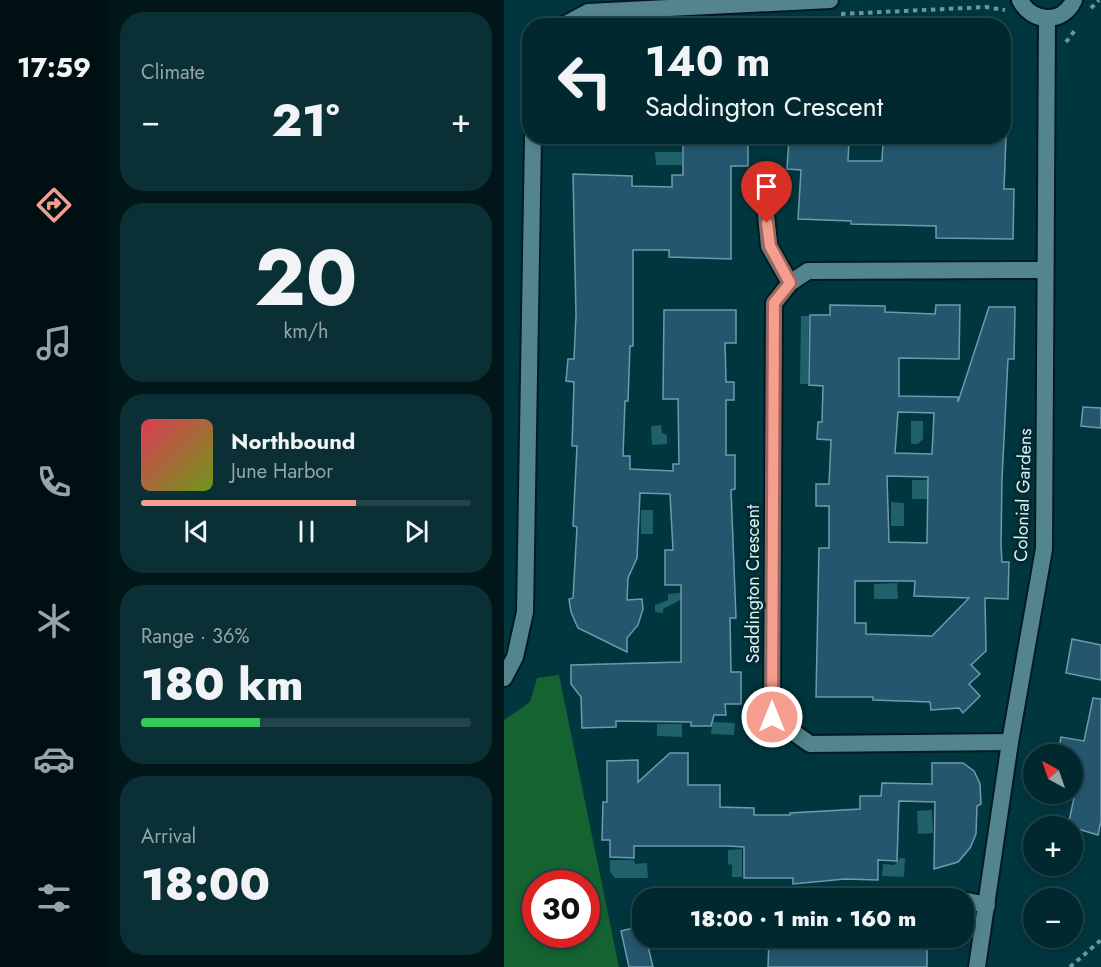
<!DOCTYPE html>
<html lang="en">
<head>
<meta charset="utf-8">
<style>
	:root { --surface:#00282e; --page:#0a3036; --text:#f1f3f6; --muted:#95a6aa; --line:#22444a; --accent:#f59d8e }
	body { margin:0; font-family:Jost,sans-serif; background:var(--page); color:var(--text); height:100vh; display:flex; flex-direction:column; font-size:22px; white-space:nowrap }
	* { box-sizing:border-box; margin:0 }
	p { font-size:20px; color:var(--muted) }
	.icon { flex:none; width:33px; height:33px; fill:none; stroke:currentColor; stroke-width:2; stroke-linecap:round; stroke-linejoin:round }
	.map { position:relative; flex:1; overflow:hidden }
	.panel { display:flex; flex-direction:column; gap:12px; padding:12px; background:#001619; width:396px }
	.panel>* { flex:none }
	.guide { position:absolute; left:18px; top:18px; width:489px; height:126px; border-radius:24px; box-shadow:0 3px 9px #0003,0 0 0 2px var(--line); background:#00282e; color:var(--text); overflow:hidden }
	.needle { width:39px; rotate:320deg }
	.fabs { position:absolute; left:519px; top:744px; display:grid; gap:12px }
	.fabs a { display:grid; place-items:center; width:60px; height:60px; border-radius:50%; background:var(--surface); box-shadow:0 3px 9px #0003,0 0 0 2px var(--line); font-size:30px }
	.speed { position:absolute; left:18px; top:870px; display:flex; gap:12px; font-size:30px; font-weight:700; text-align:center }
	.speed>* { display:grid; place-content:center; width:78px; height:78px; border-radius:50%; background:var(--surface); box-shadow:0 3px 9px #0003,0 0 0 2px var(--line); line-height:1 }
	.speed .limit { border:9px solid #d22; background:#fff; color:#111 }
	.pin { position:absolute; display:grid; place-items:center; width:51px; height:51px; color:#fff; margin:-62px -26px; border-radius:50% 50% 50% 0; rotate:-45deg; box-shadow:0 0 6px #0007 }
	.pin .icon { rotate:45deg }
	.me { position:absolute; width:66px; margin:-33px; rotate:0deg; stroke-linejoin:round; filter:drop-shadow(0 0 4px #0008) }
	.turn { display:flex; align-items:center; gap:21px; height:126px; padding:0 24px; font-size:27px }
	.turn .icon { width:78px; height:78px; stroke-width:2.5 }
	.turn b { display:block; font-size:42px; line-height:51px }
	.big { font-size:45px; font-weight:800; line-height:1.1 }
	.panel .tile { flex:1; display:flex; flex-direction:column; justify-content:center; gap:9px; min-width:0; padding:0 21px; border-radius:24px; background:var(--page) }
	.panel .dial { align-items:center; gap:0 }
	.dial b { font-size:78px; line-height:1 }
	.song { display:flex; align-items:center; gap:18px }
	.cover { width:72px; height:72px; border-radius:9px; background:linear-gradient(135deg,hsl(350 70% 55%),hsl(80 70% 35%)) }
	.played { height:6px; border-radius:3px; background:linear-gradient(90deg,var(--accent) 65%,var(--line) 65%) }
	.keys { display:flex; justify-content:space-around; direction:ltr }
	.heat { display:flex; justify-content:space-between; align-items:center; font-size:33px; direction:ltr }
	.charge { height:9px; border-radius:4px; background:linear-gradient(90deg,#34c759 36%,var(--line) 0) }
	.trip { position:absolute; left:128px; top:888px; width:342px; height:60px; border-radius:24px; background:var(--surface); box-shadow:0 3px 9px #0003,0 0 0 2px var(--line); font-weight:800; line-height:60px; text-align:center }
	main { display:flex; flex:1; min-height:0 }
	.dock { display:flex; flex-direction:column; width:108px; justify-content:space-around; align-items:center; background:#001012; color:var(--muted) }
	.dock .icon { width:42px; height:42px }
	.dock .active { color:var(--accent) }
	.dock b { font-size:27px; color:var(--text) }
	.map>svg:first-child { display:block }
	.green { fill:#146331; fill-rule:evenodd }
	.water { fill:#1f606a }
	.building { fill:#24576e; stroke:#7199ae; stroke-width:1.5; fill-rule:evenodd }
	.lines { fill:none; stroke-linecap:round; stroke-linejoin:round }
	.minor-casing { stroke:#031b20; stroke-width:20 }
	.path { stroke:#6c949a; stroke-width:4; stroke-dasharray:4.5 4.5; stroke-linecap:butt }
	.minor { stroke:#54848d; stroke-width:16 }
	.route-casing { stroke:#9f665c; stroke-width:15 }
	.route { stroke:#f59d8e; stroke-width:10 }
	.labels { text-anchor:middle; stroke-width:6; stroke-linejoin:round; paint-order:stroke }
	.street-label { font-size:18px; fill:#d9f2f6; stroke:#042b31 }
</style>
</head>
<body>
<main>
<nav class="dock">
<b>17:59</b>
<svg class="icon active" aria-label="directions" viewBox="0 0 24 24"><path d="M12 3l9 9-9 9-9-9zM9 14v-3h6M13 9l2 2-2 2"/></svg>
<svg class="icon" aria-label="music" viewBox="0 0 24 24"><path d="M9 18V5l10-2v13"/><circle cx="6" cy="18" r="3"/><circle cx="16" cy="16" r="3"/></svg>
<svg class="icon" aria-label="phone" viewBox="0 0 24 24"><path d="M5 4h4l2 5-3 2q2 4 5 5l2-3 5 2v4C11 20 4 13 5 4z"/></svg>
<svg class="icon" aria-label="climate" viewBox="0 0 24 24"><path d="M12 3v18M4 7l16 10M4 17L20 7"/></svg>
<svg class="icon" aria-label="car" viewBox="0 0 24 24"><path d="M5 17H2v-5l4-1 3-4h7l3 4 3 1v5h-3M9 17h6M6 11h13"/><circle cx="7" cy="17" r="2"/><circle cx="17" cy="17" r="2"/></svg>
<svg class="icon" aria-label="filters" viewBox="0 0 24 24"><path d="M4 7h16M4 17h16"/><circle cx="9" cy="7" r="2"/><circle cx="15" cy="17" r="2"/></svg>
</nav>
<section class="panel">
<div class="tile"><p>Climate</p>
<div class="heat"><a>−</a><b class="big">21°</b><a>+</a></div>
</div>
<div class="tile dial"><b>20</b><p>km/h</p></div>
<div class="tile">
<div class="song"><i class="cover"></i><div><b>Northbound</b><p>June Harbor</p></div></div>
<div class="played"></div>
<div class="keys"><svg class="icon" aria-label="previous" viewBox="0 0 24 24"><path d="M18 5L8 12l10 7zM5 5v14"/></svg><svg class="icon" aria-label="pause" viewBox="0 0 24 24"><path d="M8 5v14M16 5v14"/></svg><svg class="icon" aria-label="next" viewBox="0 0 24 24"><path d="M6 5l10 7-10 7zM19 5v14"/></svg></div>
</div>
<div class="tile"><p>Range · 36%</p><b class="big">180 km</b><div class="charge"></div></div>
<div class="tile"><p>Arrival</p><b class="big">18:00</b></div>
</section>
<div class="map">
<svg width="597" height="967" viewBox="0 0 597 967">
	<rect width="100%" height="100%" fill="#00363e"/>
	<path class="green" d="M55,675L115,967H0V720L26,702L33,678ZM32,884H82V934H32Z"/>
	<g class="water">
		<polygon points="151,152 178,152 178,165 152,165"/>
		<polygon points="297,316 305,316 304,384 296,384"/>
		<polygon points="407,421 419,421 419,439 414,444 407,444"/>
		<polygon points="157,425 158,433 163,435 163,444 148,445 147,426"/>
		<rect x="408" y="480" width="28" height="19"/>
		<polygon points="387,502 400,503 400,526 387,526"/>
		<rect x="137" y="510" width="12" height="24"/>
		<polygon points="393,583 394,599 370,599 370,584"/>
		<polygon points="184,592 184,596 159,609 159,613 151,612 151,605 164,600 164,594"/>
		<polygon points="208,722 231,723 230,735 207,734"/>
		<polygon points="153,724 178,724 178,737 153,736"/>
		<polygon points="428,810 429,833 414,834 413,811"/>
		<polygon points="238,849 238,877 228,877 228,865 224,864 224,850"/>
		<polygon points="396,858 401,858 400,877 378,876 379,864 390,865"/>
		<polygon points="106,860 130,860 131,864 143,863 144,878 111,878 106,872"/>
	</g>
	<g class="building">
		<polygon points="179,136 244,136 244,166 227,166 227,259 165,257 165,250 129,250 129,346 126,346 124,401 121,401 119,456 126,456 126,469 169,471 169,464 175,464 174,399 159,399 160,310 232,310 232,343 221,343 222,382 230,382 230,400 222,400 222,455 231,455 231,489 227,490 232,618 226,618 227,672 237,672 237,704 221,704 222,715 210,715 207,726 187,726 187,722 112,721 112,727 78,728 77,697 67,684 67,665 177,662 177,585 161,585 161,550 169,550 166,494 136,493 133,558 124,578 123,600 138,599 139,609 134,625 123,638 123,652 74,628 67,612 65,599 69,598 73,527 69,526 73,446 68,446 70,382 62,381 64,359 70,359 72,315 69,174 128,176 128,186 168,187 168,175 179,175"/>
		<polygon points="426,136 502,136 500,189 510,189 509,239 432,238 432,226 347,224 347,221 294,219 297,170 283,169 285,139 345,142 344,161 378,161 379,142 426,143"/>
		<path d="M326,305L381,306V312L431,314L432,305H456L455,359L395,358V396L454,397V402L485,307H511L510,359H504L498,479L497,545L498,562H505L504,599L481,598L482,651L467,665L476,674L465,684L476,696L459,713L455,708L427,710L426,702L369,700V697H312L315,548H325V506H312V484H325L327,440L313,439L314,422H318L319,386L305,385L306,315H326ZM394,412L430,413L428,454L391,453ZM383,476L424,477L423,543L385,542ZM351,581H411L410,596L465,598L428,636L362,634V623H351Z"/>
		<polygon points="579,407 597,408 597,428 577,426"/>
		<polygon points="568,639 597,645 597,680 562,673"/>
		<polygon points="589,698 597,699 597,821 594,835 564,826 570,798 568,754 554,754 557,737 580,741"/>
		<polygon points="166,753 184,753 184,785 216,785 216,807 250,808 250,815 286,815 286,813 356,809 356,796 377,796 378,783 428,784 428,763 459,763 470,771 476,784 477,804 473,806 472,834 466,848 454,862 430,869 431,802 395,801 393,861 374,860 374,880 341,879 289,884 289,878 240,878 240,847 223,846 130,846 130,858 106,857 106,840 98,840 99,802 103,802 103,761 134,760 134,782"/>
		<polygon points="138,926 138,938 142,938 149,967 125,967 117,931"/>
		<polygon points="265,938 423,938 423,967 264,967"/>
	</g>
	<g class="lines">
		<g class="minor-casing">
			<g id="minor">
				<path d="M516,0C527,23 559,25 570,0"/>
				<polyline points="58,26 84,12 326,0"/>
				<polyline points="260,193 265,246 286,283"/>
				<polyline points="0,678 11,657 21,612 29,136"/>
				<polyline points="506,742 306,744 268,717 270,303 286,283 304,271 540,270"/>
				<polyline points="459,900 483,905"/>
				<polyline points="473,967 506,742 540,549 543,19"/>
			</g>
		</g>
		<g class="path">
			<polyline points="587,8 595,0"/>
			<polyline points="337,14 482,7 501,10"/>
			<polyline points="562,42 572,29"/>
			<polyline points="566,967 597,940"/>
		</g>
		<use href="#minor" class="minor"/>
	</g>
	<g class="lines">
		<g class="route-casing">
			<polyline id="route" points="263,223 266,246 286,283 270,303 268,717"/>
		</g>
		<use href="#route" class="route"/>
	</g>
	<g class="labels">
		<g class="street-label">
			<text transform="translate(519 495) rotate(-88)" y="6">Colonial Gardens</text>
			<text transform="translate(249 584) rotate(-90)" y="6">Saddington Crescent</text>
		</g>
	</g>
</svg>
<div class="fabs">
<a><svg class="needle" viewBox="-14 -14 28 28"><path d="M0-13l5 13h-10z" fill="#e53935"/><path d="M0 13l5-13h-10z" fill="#95a6aa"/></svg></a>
<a>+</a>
<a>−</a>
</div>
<div class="speed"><div class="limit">30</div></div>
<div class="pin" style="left:263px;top:223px;background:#d93025"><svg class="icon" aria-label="arrive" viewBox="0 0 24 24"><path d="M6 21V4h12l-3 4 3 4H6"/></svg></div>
<svg class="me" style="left:268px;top:717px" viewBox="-20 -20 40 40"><circle r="17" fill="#f59d8e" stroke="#fff" stroke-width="3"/><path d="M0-11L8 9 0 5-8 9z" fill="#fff"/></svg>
<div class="trip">18:00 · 1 min · 160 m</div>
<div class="guide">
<div class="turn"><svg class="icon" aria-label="left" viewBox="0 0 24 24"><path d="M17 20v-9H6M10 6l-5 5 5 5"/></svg><div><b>140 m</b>Saddington Crescent</div></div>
</div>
</div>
</main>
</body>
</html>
